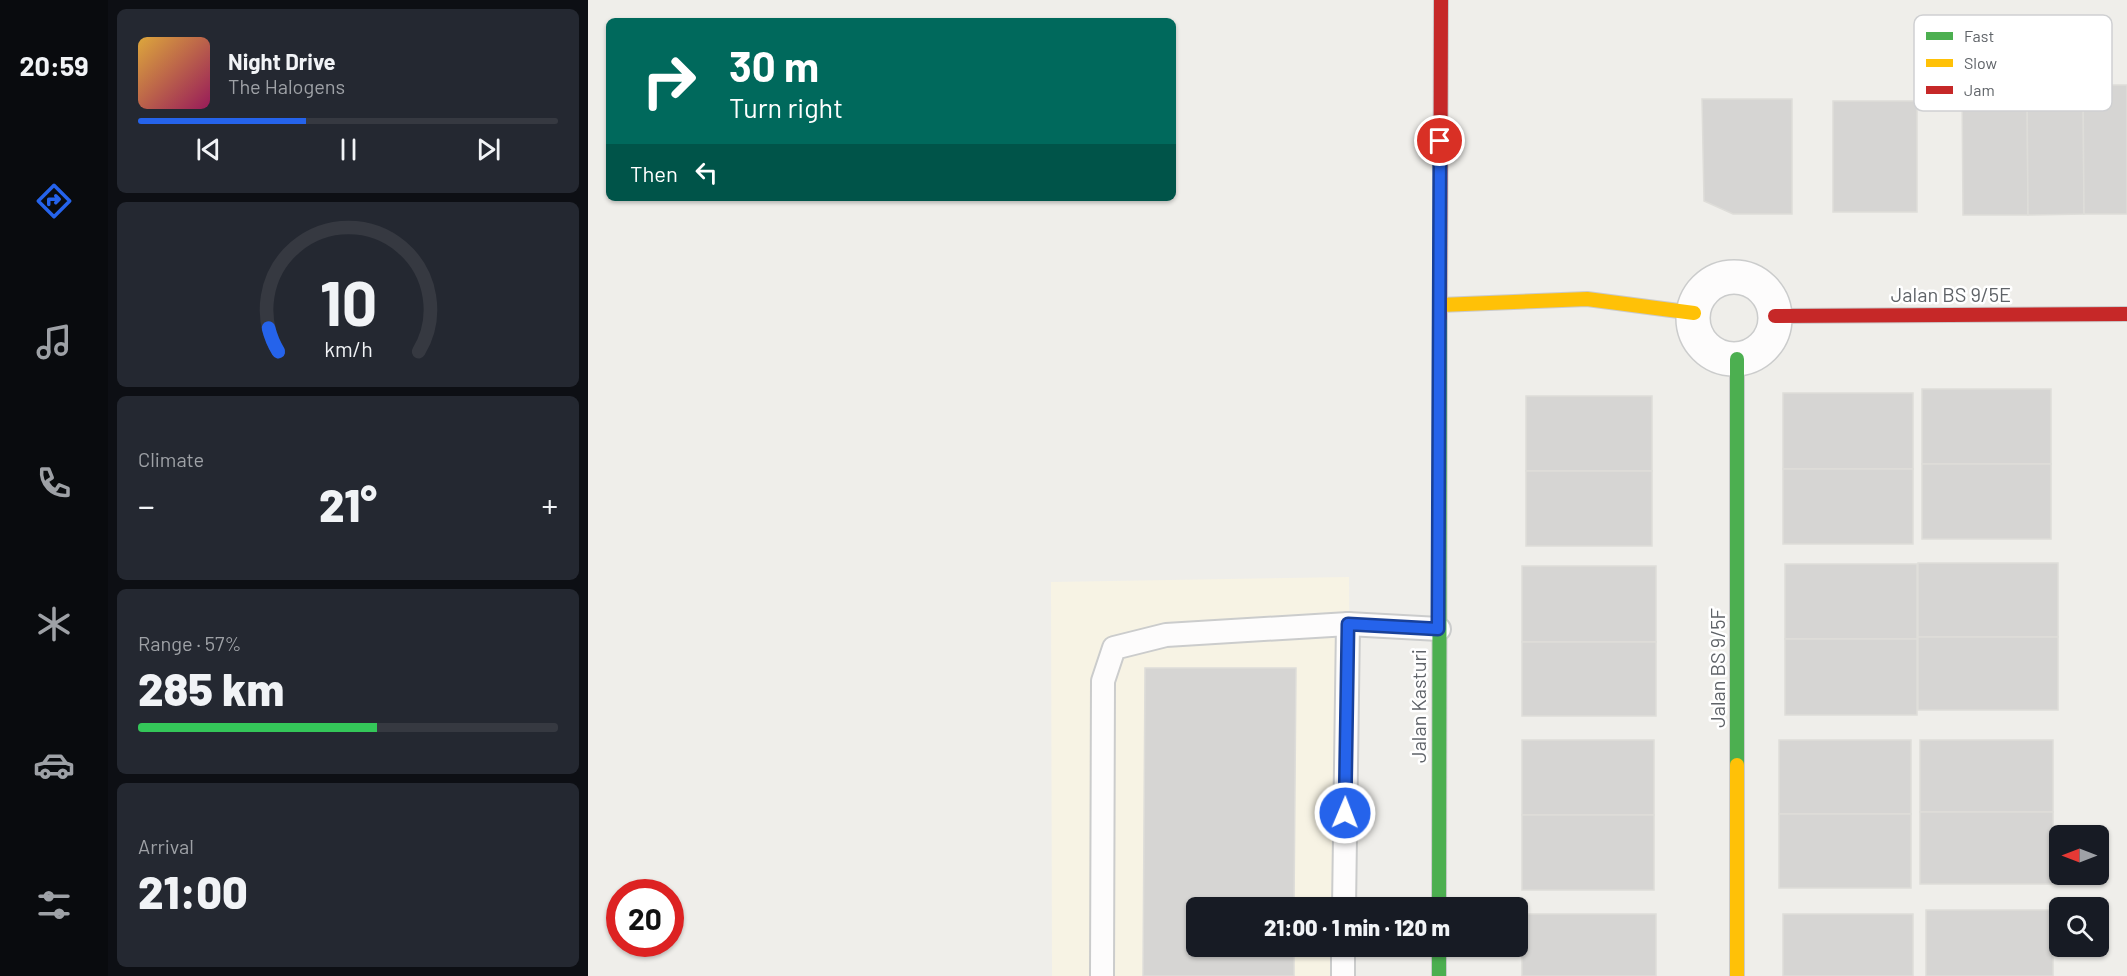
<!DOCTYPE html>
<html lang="en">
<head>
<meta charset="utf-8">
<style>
	:root { --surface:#171b24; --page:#242831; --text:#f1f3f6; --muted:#9ea1a6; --line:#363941; --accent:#2563eb }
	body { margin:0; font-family:Barlow,sans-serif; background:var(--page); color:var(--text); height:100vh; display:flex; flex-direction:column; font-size:22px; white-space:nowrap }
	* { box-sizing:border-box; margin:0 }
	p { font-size:20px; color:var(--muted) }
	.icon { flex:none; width:33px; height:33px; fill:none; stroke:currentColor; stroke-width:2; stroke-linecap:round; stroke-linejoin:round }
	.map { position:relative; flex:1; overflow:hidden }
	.panel { display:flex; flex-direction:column; gap:9px; padding:9px; background:#0d0f14; width:480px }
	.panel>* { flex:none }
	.banner { position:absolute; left:18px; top:18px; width:570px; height:183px; border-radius:9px; box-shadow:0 2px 4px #0004; background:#00695c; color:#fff; overflow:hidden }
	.needle { width:39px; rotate:270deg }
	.tools { position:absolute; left:1461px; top:825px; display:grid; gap:12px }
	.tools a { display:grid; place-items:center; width:60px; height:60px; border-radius:9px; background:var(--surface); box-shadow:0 2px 4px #0004; font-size:30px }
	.speed { position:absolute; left:18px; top:879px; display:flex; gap:12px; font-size:30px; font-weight:700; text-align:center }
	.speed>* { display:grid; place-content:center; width:78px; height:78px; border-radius:50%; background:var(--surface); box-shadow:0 2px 4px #0004; line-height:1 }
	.speed .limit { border:9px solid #d22; background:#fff; color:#111 }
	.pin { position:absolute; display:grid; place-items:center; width:51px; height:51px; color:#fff; margin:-26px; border:3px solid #fff; border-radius:50%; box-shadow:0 2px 6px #0007 }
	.me { position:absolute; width:66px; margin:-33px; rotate:1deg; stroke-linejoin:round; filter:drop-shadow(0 0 4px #0008) }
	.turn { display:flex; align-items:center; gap:21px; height:126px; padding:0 24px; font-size:27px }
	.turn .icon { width:78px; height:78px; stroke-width:2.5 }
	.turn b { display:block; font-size:42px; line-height:51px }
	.then { display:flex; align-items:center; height:57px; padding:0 24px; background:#0003; gap:12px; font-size:22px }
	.big { font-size:45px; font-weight:800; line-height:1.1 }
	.panel .widget { flex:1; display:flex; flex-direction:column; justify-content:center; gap:9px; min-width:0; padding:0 21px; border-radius:9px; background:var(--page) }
	.panel .dial { align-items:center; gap:0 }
	.dial svg { height:156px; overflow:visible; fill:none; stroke:var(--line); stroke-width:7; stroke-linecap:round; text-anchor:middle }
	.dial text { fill:var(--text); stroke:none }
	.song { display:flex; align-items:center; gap:18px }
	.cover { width:72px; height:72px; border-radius:9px; background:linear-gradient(135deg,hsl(40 70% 55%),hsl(330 70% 35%)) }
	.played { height:6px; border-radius:3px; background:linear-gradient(90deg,var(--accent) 40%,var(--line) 40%) }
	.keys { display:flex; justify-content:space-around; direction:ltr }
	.heat { display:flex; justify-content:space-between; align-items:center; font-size:33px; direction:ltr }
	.charge { height:9px; border-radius:4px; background:linear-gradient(90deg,#34c759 57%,var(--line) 0) }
	.trip { position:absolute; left:598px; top:897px; width:342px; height:60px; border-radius:9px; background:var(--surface); box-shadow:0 2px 4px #0004; font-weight:800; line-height:60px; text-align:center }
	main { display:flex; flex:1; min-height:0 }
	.tab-bar { display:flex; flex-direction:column; width:108px; justify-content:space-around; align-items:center; background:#090b0e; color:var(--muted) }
	.tab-bar .icon { width:42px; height:42px }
	.tab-bar .active { color:var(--accent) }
	.tab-bar b { font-size:27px; color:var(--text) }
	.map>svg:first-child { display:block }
	.commercial { fill:#f7f3e4 }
	.building { fill:#d6d5d3; stroke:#deddd9; stroke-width:1.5 }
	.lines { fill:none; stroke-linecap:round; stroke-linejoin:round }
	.lane-casing { stroke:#cbcccc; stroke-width:26 }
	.street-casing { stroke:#cbcccc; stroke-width:36 }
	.fast-casing { stroke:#cacacb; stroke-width:16 }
	.slow-casing { stroke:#cacacb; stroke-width:16 }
	.jam-casing { stroke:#cacacb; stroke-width:16 }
	.lane { stroke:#fdfcfc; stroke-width:22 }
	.street { stroke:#fdfcfc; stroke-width:33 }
	.fast { stroke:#4caf50; stroke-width:14 }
	.slow { stroke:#ffc107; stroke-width:14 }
	.jam { stroke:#c62828; stroke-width:14 }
	.route-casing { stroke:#184099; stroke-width:15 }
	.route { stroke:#2563eb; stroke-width:10 }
	.labels { text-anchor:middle; stroke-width:5; stroke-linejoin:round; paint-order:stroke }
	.street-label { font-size:20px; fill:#5f6368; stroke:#fff }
	.key { fill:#fff; stroke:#cfd0d2; stroke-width:1.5 }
	.key-label { font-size:16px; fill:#5f6368 }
</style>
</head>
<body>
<main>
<nav class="tab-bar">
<b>20:59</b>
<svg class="icon active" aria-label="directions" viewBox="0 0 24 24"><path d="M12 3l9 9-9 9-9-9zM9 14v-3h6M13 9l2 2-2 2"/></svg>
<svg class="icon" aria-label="music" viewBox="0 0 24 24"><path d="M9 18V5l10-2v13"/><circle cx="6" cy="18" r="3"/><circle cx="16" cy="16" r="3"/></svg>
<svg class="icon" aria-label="phone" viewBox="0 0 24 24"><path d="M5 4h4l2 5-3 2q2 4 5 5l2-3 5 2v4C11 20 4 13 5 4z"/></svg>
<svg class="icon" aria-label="climate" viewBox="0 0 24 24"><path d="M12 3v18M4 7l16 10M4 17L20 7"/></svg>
<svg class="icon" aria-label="car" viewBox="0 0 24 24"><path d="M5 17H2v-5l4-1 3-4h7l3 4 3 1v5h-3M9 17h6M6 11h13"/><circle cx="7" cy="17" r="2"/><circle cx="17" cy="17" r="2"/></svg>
<svg class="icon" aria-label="filters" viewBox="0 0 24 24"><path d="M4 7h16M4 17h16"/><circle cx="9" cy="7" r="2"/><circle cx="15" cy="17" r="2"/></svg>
</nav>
<section class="panel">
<div class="widget">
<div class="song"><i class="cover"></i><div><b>Night Drive</b><p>The Halogens</p></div></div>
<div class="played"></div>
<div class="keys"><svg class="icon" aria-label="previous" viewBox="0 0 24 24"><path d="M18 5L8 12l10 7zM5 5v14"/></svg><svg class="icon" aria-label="pause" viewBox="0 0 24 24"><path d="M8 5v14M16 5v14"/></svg><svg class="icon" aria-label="next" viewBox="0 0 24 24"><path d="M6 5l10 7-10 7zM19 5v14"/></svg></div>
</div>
<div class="widget dial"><svg viewBox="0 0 100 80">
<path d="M14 69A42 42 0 1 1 86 69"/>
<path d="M14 69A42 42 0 0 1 9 57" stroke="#2563eb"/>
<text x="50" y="56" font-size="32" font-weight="700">10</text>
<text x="50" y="72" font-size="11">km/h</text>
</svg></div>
<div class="widget"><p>Climate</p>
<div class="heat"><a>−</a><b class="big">21°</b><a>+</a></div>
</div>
<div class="widget"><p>Range · 57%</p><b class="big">285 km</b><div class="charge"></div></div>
<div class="widget"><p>Arrival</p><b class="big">21:00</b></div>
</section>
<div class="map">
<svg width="1539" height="976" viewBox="0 0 1539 976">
	<rect width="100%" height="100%" fill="#efeeea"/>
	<polygon class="commercial" points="761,577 763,907 609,908 609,946 763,947 763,976 464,976 463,582"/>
	<g class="building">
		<polygon points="1439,85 1440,215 1375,215 1374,86"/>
		<polygon points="1439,85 1495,85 1496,214 1440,215"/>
		<polygon points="1495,85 1539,85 1539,214 1496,214"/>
		<polygon points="1114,99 1204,99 1204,214 1145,214 1116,201"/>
		<rect x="1245" y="101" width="84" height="111"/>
		<rect x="1334" y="389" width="129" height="75"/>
		<rect x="1195" y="393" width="130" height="76"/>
		<rect x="938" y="396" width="126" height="75"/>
		<rect x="1334" y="464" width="129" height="75"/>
		<rect x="1195" y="469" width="130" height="75"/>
		<rect x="938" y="471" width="126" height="75"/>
		<rect x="1330" y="563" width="140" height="74"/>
		<rect x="1197" y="564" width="132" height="75"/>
		<rect x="934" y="566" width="134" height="76"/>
		<rect x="1330" y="637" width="140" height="73"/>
		<rect x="1197" y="639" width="132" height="76"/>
		<rect x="934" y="642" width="134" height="74"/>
		<polygon points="557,668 708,668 706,908 609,908 609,946 706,946 706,976 555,976"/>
		<rect x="934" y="740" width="132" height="75"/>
		<rect x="1191" y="740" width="132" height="74"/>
		<rect x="1332" y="740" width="133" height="72"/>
		<rect x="1332" y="812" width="133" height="72"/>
		<rect x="1191" y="814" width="132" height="74"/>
		<rect x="934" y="815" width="132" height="75"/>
		<rect x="1338" y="910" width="127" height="66"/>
		<rect x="934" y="914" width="134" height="62"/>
		<rect x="1195" y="914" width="130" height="62"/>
	</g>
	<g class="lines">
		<g class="lane-casing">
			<g id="lane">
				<polyline points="756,908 760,624"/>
				<polyline points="514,976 515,681 526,648 578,635 760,624 851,629"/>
				<polyline points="755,976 755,946"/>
			</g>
		</g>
		<g class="street-casing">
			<circle id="street" cx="1146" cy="318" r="41"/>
		</g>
		<g class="fast-casing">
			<g id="fast">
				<polyline points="1149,359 1149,765"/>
				<polyline points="851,908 852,317"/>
				<polyline points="851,946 851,976"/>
			</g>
		</g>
		<g class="slow-casing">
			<g id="slow">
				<polyline points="852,305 999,299 1106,313"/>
				<polyline points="1149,765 1149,976"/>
			</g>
		</g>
		<g class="jam-casing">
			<g id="jam">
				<polyline points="1187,316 1539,314"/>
				<polyline points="852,317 853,0"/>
			</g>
		</g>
		<use href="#lane" class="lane"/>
		<use href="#street" class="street"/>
		<use href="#fast" class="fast"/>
		<use href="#slow" class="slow"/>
		<use href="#jam" class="jam"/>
	</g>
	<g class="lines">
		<g class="route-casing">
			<polyline id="route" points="757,813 760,624 850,629 852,141"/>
		</g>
		<use href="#route" class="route"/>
	</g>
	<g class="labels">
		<g class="street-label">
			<text x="1363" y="302">Jalan BS 9/5E</text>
			<text transform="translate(1130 668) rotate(-90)" y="7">Jalan BS 9/5F</text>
			<text transform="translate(831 706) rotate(-90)" y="7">Jalan Kasturi</text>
		</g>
	</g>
	<rect x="1326" y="15" width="198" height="96" rx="9" class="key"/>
	<rect x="1338" y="32" width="27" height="8" fill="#4caf50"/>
	<rect x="1338" y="59" width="27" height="8" fill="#ffc107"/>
	<rect x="1338" y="86" width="27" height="8" fill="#c62828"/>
	<g class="key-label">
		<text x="1376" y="42">Fast</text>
		<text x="1376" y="69">Slow</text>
		<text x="1376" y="96">Jam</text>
	</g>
</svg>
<div class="tools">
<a><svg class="needle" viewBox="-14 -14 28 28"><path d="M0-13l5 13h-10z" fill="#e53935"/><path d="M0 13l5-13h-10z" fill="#9ea1a6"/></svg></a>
<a><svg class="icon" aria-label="search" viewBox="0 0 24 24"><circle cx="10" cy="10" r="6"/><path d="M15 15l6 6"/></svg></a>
</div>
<div class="speed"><div class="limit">20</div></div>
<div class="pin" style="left:852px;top:141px;background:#d93025"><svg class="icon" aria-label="arrive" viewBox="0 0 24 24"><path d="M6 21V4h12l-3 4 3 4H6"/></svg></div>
<svg class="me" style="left:757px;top:813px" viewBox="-20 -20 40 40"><circle r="17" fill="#2563eb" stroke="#fff" stroke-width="3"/><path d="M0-11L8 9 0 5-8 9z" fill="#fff"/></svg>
<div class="trip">21:00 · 1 min · 120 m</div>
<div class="banner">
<div class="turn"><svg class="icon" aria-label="right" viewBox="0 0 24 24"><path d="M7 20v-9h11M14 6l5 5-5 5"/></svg><div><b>30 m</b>Turn right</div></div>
<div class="then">Then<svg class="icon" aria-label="left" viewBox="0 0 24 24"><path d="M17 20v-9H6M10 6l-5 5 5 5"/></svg></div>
</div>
</div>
</main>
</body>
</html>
